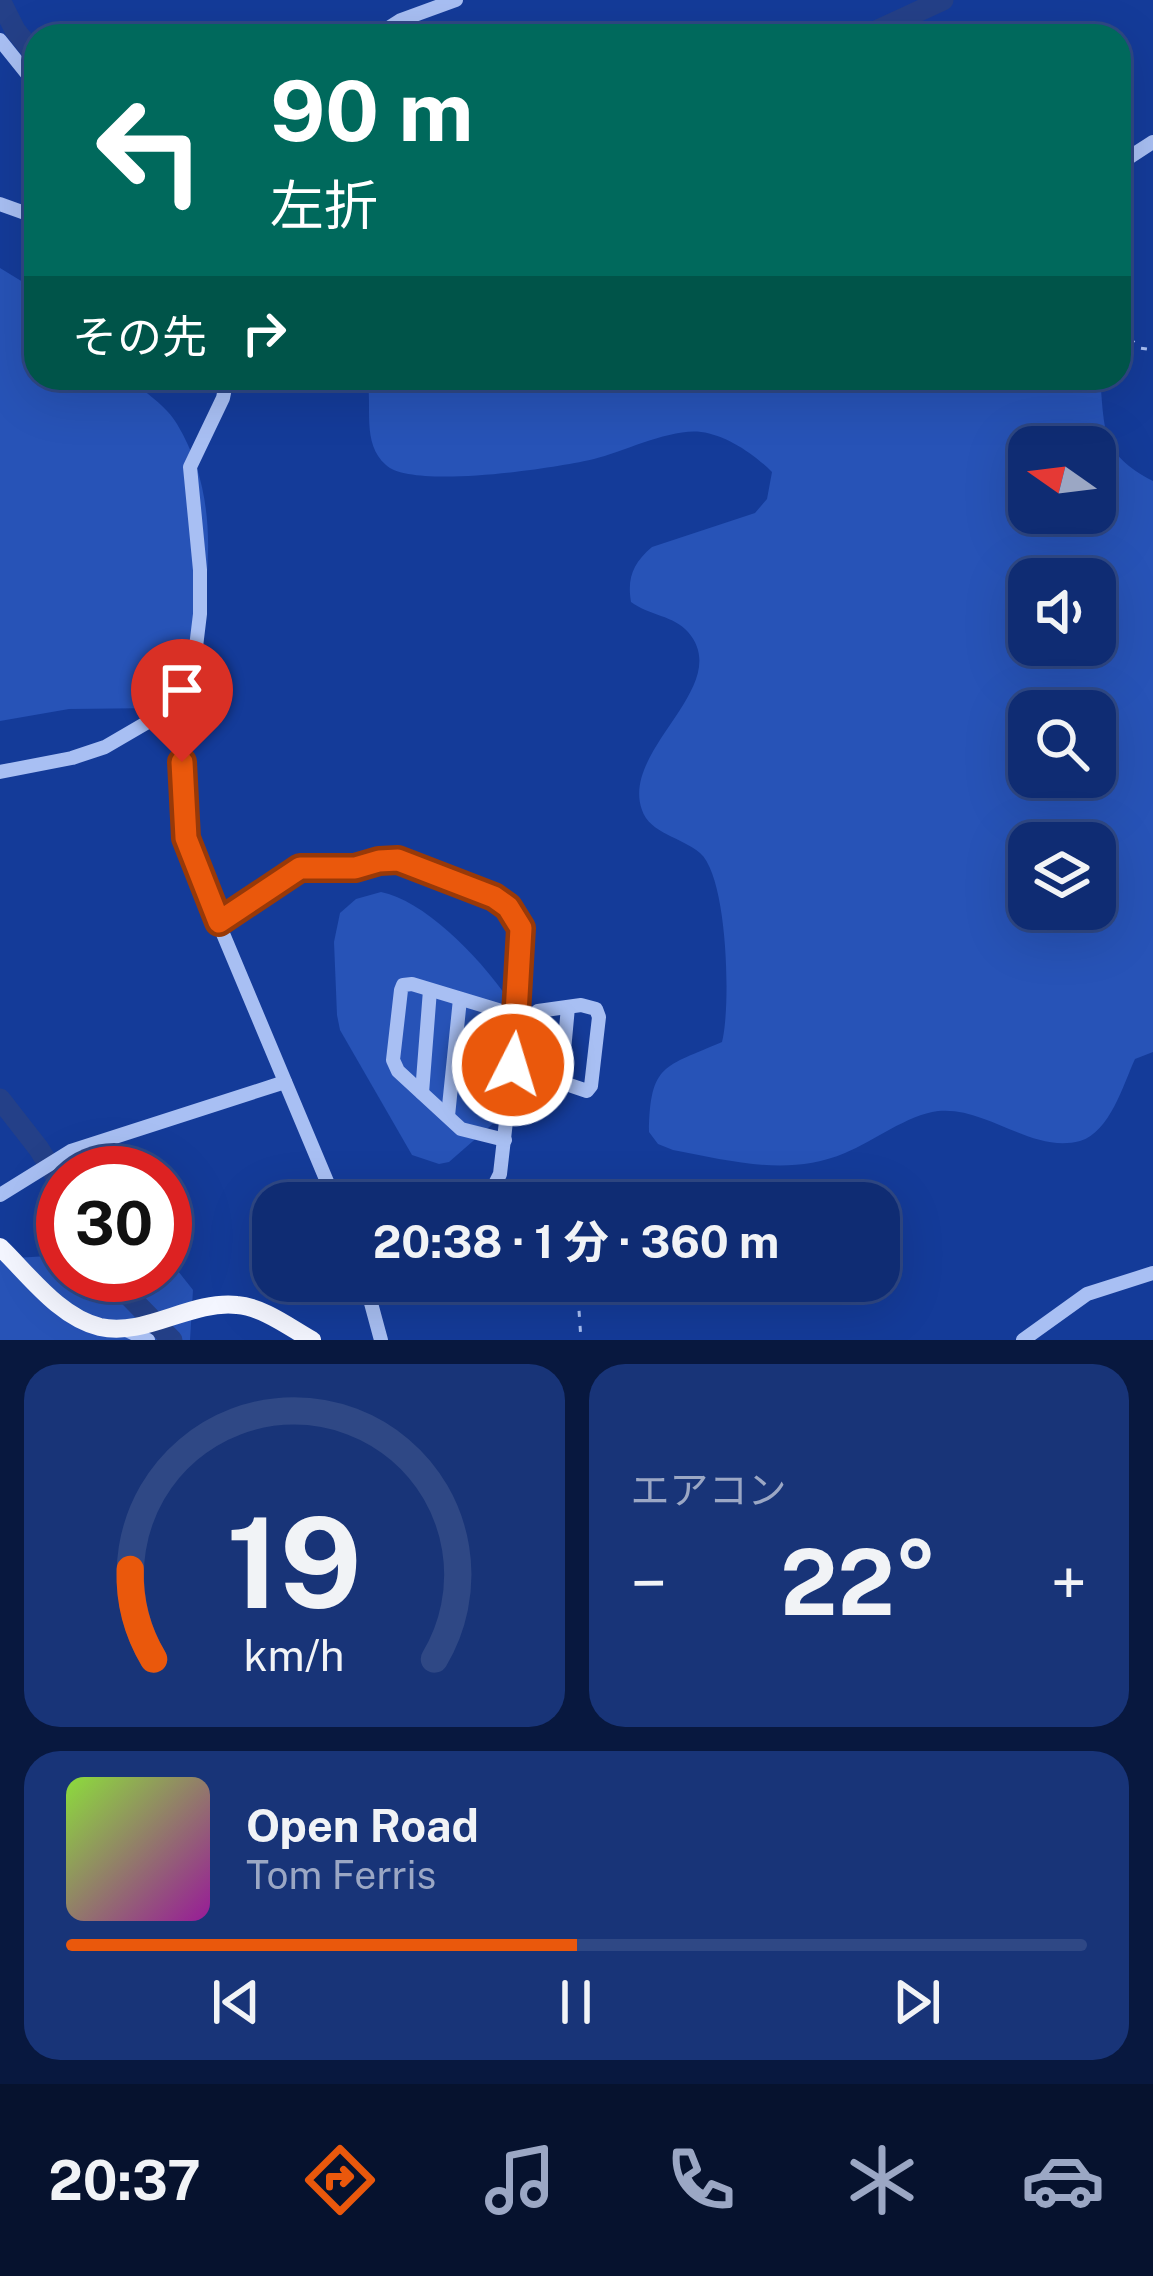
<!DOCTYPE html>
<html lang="ja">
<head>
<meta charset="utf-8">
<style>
	:root { --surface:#0f2c73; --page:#183478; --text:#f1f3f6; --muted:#9ba7c4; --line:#2f4885; --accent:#ea580c }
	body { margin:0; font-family:"Public Sans","Noto Sans JP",sans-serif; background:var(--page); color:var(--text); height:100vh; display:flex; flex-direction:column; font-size:45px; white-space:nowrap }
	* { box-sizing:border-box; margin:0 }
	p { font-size:39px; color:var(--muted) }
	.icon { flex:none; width:66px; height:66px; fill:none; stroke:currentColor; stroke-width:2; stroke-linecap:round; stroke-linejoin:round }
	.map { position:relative; height:1340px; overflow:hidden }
	.drawer { display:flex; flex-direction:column; gap:24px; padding:24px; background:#08183f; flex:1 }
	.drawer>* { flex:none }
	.top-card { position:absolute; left:24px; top:24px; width:1107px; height:366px; border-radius:36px; box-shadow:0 12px 48px #0002,0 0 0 3px var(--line); background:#00695c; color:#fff; overflow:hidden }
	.needle { width:78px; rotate:284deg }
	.tools { position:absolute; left:1008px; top:426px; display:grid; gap:24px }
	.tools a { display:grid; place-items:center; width:108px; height:108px; border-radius:24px; background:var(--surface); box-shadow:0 12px 48px #0002,0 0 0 3px var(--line); font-size:60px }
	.speed { position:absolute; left:36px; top:1146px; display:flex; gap:24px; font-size:60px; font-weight:700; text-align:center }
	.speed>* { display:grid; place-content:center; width:156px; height:156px; border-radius:50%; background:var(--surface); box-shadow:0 12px 48px #0002,0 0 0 3px var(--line); line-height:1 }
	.speed .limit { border:18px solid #d22; background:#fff; color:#111 }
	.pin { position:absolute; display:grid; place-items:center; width:102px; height:102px; color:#fff; margin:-123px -51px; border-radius:50% 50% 50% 0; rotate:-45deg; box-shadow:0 0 12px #0007 }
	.pin .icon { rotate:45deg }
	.me { position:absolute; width:132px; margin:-66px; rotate:5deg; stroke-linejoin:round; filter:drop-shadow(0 0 9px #0008) }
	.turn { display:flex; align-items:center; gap:42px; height:252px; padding:0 48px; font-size:54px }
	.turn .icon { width:156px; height:156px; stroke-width:2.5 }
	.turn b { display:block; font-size:84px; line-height:102px }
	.then { display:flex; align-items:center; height:114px; padding:0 48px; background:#0003; gap:24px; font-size:45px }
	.big { font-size:90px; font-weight:700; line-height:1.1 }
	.drawer .tile { flex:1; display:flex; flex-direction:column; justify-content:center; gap:18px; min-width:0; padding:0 42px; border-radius:36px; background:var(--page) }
	.drawer .dial { align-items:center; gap:0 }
	.dial svg { height:312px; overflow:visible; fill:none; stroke:var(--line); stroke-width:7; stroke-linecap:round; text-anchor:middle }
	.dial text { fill:var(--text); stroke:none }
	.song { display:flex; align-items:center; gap:36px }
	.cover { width:144px; height:144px; border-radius:18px; background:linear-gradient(135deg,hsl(90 70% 55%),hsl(300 70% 35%)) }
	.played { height:12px; border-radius:6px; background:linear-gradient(90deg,var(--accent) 50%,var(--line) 50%) }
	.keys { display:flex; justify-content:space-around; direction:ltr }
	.heat { display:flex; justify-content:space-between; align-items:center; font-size:66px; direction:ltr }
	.drawer .tiles { flex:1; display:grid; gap:24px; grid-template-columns:1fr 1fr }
	.tile:last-child { grid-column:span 2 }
	.trip { position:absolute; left:252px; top:1182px; width:648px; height:120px; border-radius:36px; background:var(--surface); box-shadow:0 12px 48px #0002,0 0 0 3px var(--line); font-weight:700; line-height:120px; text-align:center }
	.tab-bar { display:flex; height:192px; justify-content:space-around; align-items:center; background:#06122e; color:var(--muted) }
	.tab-bar .icon { width:84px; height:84px }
	.tab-bar .on { color:var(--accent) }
	.tab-bar b { font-size:54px; color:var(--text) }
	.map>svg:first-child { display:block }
	.green { fill:#2753b7; fill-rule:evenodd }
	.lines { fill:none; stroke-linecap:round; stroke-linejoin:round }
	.river { stroke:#244088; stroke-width:21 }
	.path { stroke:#a8bff3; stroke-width:3; stroke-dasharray:6 9; stroke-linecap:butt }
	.minor { stroke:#a8bff3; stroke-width:14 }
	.major { stroke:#f4f6ff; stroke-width:18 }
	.route-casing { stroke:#983908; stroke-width:30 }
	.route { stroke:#ea580c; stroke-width:21 }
</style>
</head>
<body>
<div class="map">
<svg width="1153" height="1340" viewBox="0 0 1153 1340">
	<rect width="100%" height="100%" fill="#143b99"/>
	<g class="green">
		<path d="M0,268L36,290V378H129C144,392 167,406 177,424C226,505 208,604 185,690L159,708L69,709L0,721Z"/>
		<path d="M367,378H1100C1105,432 1101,454 1153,481V1052L1135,1059C1123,1085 1110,1132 1080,1141C1032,1154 987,1106 938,1111C907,1115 874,1141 845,1153C788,1177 732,1161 673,1150L658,1144L649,1132C650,1063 665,1067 722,1042C731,1007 728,877 700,853C683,838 649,833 642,810C620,749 735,686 688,632C675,616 648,615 631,602C627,578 633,563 652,547L755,513L767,499L772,472C754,454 726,435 701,432C671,428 623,452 594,459C557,468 412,490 386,465C361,443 373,406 367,378ZM1029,447H1095V513H1029ZM1029,579H1095V645H1029ZM1029,711H1095V777H1029ZM1029,843H1095V909H1029Z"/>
		<path d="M381,892C441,904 529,1009 543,1068L529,1092L449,1162L439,1164L412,1155L340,1030L337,1015L334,942L340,913L356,899Z"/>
		<polygon points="63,1255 63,1275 165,1275 165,1264 178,1271 193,1290 190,1340 0,1340 0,1259"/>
	</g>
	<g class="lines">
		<g class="river">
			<polyline points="0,0 15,30 36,56"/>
			<polyline points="865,36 943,0"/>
			<polyline points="0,1099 39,1149 63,1188"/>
			<polyline points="116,1275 127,1294 172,1340"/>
		</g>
		<g class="path">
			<polyline points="1119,328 1140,348 1153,350"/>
			<polyline points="577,1281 581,1340"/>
		</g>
		<g class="minor">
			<polyline points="376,36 401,20 456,0"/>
			<polyline points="0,40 36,85"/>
			<polyline points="1119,164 1153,142"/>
			<polyline points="0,204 36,217"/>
			<polyline points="227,378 223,398 190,467 200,570 200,614 182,762 182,805 195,867 336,1203"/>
			<polyline points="0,772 72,758 105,747 189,698"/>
			<polyline points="219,922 300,868 355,868 379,861 398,860 494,897 508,907 521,928 518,1016 500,1174 494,1186 472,1203"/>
			<polyline points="516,1030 531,1033 531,1058 537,1074 587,1091 591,1086 599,1017 596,1009 581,1005 538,1011 531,1033"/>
			<polyline points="561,1083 568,1007"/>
			<polyline points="422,1093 430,990"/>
			<polyline points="448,1116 460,999"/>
			<polyline points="505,1140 461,1129 398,1071 393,1060 401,990 403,985 412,984 518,1016"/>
			<polyline points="0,1195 71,1151 285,1082"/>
			<polyline points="365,1281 381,1340"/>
			<polyline points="124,1329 148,1340"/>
			<polyline points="1023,1340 1087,1294 1153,1273"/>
		</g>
		<path class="major" d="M0,1247C29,1275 59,1317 100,1327C146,1337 190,1300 237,1305C263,1307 289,1327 312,1340"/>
	</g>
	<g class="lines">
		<g class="route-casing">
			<polyline id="route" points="182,762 186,838 219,922 300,868 355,868 379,861 398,860 494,897 508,907 521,928 513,1065"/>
		</g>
		<use href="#route" class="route"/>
	</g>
</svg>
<div class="tools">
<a><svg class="needle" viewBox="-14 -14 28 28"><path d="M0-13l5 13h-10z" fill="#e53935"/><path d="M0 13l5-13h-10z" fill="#9ba7c4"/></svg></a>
<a><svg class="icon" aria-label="sound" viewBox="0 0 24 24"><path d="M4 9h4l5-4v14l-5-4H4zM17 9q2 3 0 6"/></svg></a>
<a><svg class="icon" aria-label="search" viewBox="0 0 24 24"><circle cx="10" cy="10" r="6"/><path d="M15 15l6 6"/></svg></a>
<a><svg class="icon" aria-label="layers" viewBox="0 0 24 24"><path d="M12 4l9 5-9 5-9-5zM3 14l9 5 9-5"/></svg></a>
</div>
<div class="speed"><div class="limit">30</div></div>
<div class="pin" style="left:182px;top:762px;background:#d93025"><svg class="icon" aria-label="arrive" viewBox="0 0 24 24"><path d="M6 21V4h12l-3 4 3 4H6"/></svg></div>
<svg class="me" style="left:513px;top:1065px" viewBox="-20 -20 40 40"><circle r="17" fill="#ea580c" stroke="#fff" stroke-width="3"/><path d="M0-11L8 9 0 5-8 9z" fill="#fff"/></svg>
<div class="trip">20:38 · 1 分 · 360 m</div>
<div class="top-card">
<div class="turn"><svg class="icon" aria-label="left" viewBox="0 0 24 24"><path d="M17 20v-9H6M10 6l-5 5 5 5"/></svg><div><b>90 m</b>左折</div></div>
<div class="then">その先<svg class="icon" aria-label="right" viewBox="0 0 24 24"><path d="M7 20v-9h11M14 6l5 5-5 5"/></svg></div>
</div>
</div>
<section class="drawer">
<div class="tiles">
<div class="tile dial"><svg viewBox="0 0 100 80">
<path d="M14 69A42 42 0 1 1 86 69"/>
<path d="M14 69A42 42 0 0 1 8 46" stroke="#ea580c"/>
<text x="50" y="56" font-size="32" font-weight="700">19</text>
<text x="50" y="72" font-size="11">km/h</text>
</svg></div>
<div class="tile"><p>エアコン</p>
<div class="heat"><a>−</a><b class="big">22°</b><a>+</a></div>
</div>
<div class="tile">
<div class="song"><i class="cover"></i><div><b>Open Road</b><p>Tom Ferris</p></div></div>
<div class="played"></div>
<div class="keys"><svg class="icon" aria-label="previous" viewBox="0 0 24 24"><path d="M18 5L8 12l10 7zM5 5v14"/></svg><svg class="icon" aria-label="pause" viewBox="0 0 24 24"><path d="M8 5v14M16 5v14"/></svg><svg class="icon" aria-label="next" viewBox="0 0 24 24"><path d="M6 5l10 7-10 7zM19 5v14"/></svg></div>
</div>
</div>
</section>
<nav class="tab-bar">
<b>20:37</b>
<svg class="icon on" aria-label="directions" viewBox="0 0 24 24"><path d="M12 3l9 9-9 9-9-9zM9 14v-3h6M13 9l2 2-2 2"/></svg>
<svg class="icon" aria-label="music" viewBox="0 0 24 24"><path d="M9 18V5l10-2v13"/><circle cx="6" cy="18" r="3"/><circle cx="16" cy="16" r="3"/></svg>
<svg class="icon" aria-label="phone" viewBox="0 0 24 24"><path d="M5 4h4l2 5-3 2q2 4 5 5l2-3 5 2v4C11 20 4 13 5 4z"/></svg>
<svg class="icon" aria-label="climate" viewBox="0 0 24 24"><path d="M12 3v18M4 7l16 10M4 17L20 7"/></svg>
<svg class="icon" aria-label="car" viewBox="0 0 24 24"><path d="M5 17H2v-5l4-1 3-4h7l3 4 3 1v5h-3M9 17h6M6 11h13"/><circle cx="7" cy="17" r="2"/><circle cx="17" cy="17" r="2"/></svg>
</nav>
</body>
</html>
